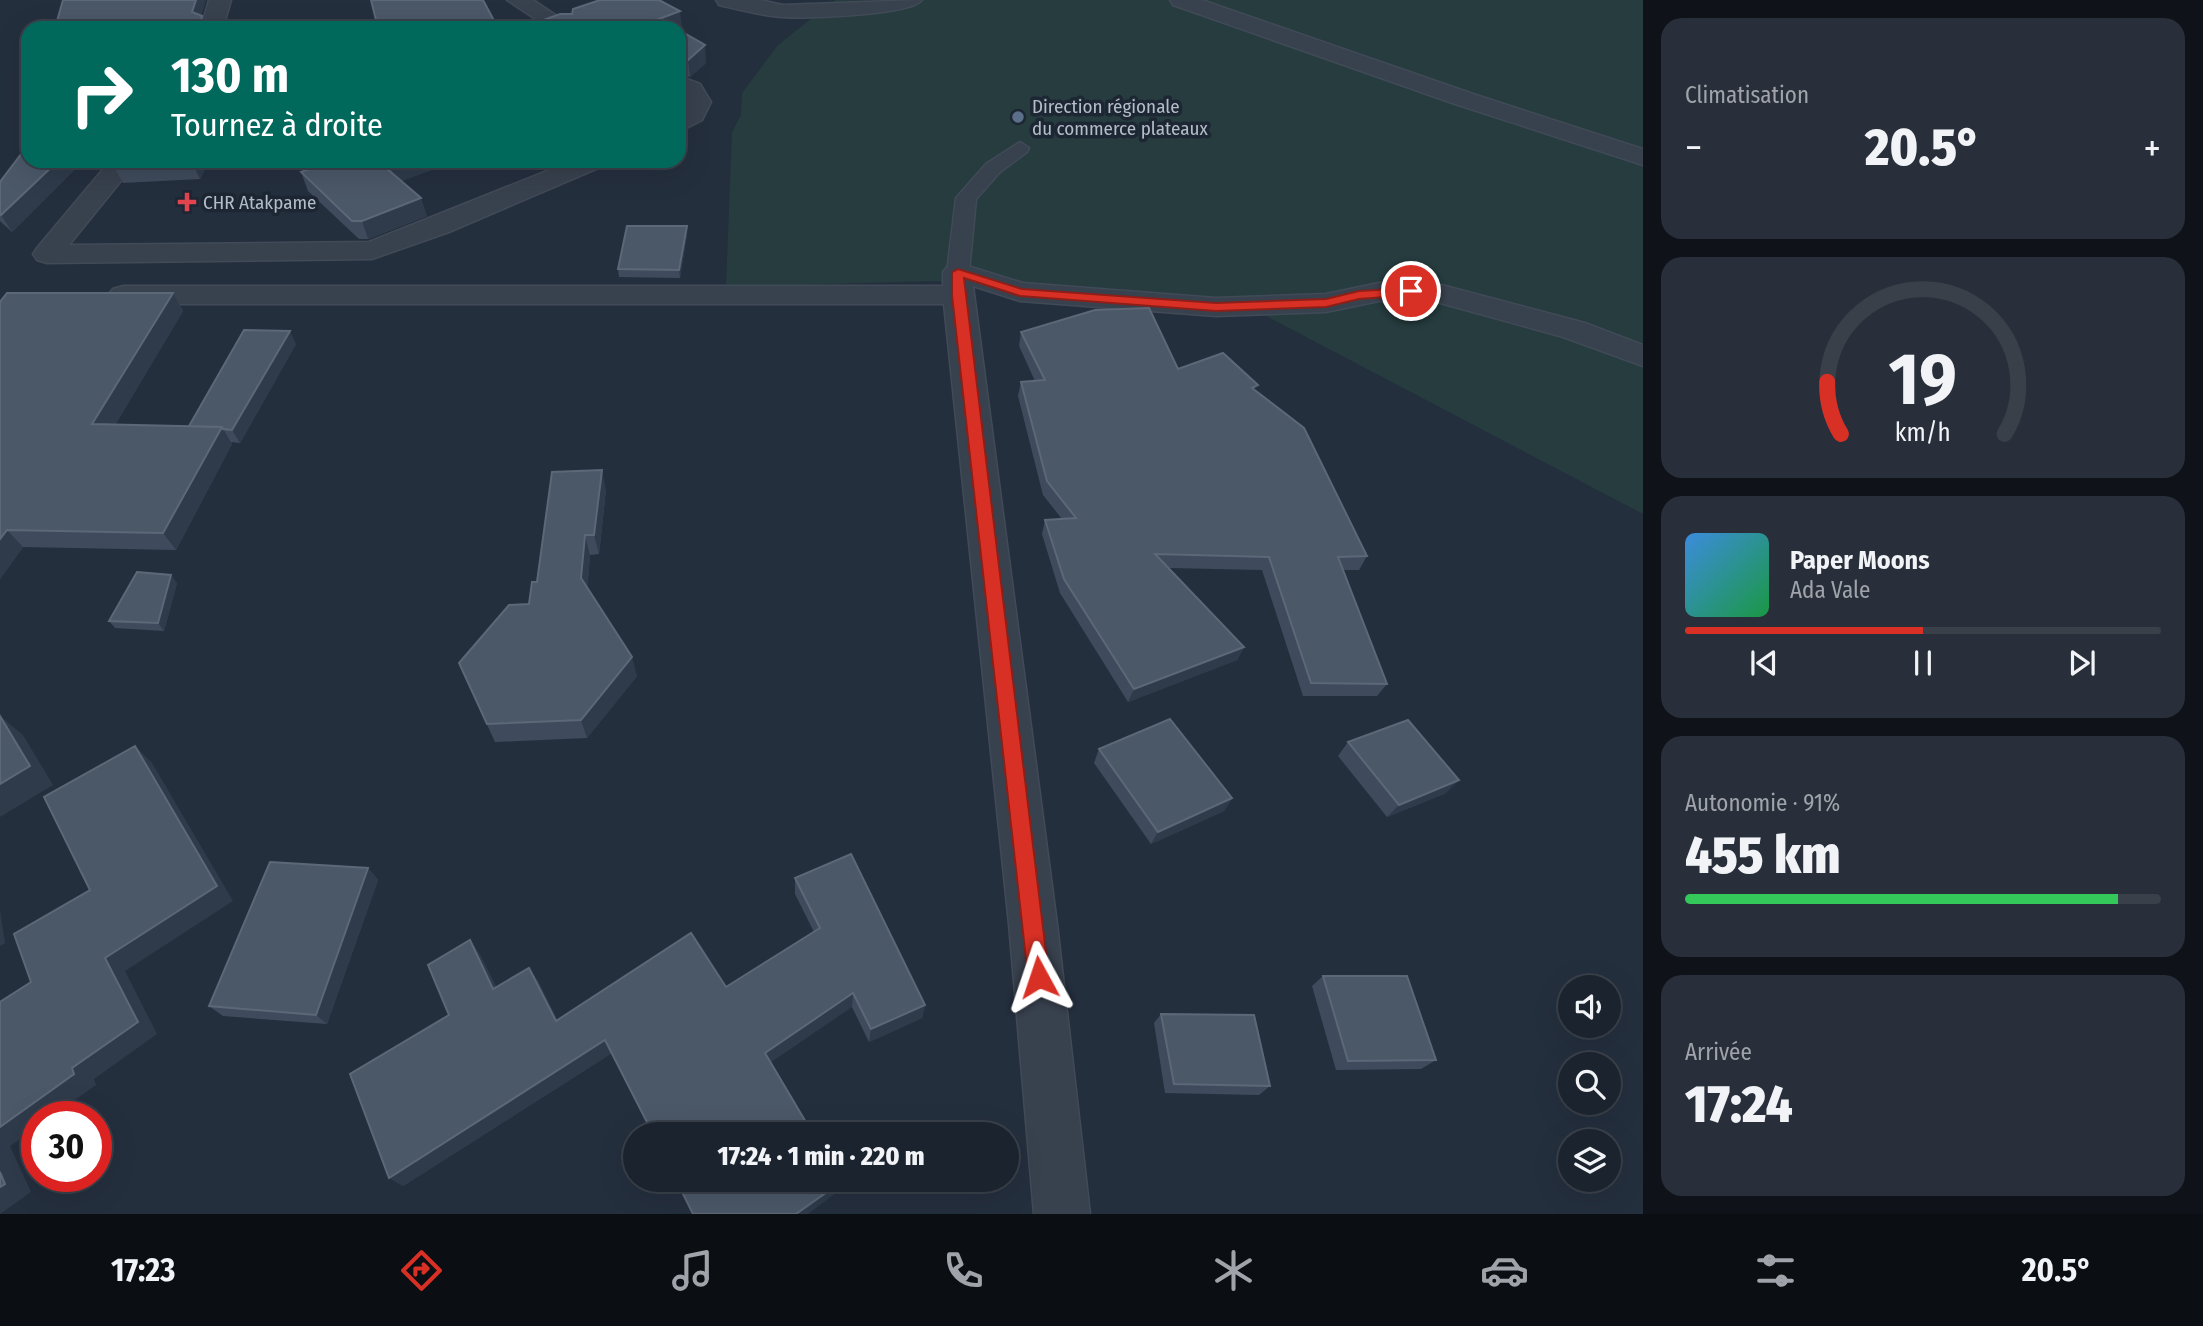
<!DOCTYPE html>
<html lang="fr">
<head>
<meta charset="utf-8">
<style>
	:root { --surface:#1b232e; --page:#282f3a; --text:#f1f3f6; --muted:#a0a4aa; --line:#39404a; --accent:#d93025 }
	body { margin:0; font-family:"Fira Sans Condensed",sans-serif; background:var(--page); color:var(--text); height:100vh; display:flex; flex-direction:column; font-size:26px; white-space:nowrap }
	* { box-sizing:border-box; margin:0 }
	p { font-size:23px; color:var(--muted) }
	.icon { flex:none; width:38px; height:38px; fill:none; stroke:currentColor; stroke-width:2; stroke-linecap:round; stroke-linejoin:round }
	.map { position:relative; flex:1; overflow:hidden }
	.side { display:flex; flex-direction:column; gap:18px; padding:18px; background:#0f1319; width:560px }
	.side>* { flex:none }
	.hud { position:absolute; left:21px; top:21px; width:665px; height:147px; border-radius:21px; box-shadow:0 7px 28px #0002,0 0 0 2px var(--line); background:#00695c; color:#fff; overflow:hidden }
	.controls { position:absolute; left:1558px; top:975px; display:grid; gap:14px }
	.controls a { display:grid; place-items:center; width:63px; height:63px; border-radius:50%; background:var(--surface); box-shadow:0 7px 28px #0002,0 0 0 2px var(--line); font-size:35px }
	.speed { position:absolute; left:21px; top:1101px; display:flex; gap:14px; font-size:35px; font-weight:700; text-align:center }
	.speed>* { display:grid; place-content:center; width:91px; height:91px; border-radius:50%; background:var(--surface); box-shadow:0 7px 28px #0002,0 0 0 2px var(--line); line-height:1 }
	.speed .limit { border:10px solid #d22; background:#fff; color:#111 }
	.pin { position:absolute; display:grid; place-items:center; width:60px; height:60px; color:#fff; margin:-30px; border:4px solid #fff; border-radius:50%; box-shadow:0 2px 7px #0007 }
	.me { position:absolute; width:77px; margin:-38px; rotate:355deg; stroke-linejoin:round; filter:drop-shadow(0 0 5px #0008) }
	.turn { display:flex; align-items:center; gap:24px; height:147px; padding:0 35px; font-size:32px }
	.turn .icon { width:91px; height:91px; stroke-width:2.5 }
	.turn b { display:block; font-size:49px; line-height:60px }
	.big { font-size:52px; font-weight:800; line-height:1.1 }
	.side .tile { flex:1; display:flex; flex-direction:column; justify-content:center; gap:10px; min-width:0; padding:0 24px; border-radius:21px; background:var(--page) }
	.side .dial { align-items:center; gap:0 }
	.dial svg { height:182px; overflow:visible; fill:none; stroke:var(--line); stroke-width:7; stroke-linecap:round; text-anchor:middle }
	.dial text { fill:var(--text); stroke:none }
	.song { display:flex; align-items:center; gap:21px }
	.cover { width:84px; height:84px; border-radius:10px; background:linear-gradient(135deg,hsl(210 70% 55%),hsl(140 70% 35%)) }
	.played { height:7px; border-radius:4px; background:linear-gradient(90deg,var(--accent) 50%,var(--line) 50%) }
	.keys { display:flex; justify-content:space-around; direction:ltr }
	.heat { display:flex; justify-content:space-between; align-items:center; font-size:38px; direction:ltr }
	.charge { height:10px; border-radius:5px; background:linear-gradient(90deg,#34c759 91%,var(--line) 0) }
	.trip { position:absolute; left:623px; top:1122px; width:396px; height:70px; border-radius:35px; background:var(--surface); box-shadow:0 7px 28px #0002,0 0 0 2px var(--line); font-weight:800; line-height:70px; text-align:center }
	.tab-bar { display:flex; height:112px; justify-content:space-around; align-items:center; background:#0b0e12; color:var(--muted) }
	.tab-bar .icon { width:49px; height:49px }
	.tab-bar .selected { color:var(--accent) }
	.tab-bar b { font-size:32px; color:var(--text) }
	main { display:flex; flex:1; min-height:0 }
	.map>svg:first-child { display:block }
	.green { fill:#263c3f }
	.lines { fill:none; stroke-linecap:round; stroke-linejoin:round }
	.lane-casing { stroke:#414a57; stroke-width:3 }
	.street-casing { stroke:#414a57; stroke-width:3 }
	.lane { fill:#38414e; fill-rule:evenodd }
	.street { fill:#38414e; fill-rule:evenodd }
	.wall { fill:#3f4b5c }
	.shaded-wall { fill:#2f3b4b }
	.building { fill:#4b5868; stroke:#5c6777; stroke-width:2 }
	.route { fill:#d93025; stroke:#8d1f18; stroke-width:2 }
	.service-dot { fill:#5c6f8a; stroke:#1d2633; stroke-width:2.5 }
	.health-dot { fill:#e0444e; stroke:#1d2633; stroke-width:2.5 }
	.labels { text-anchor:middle; stroke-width:7; stroke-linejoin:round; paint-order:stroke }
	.far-poi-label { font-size:19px; fill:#b4bcc9; stroke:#1d2633; text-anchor:start }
</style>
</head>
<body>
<main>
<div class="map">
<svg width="1643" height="1214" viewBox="0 0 1643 1214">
	<rect width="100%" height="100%" fill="#242f3e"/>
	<polygon class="green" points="835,0 1643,0 1643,514 1253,309 1120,289 935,281 726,287 732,132 741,115 742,93 778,45"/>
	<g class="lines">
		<g class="lane-casing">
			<polygon id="lane" points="1020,142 1029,148 1027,152 1000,172 976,199 969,272 965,276 951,276 947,272 956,198 986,164"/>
		</g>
		<g class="street-casing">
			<g id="street">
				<polygon points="209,0 231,0 223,28 201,28"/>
				<polygon points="507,0 533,0 575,28 549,28"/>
				<path d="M716,0H760L783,5L922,0C912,15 805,19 783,17C763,16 740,10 719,5Z"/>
				<polygon points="1170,0 1202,0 1473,94 1643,149 1643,165 1455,104 1173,5"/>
				<polygon points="679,76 700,84 711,102 702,120 679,132 679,114 687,102 679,92"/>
				<polygon points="110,161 137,161 69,245 369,242 572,161 607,161 603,166 449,232 372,259 47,263 37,260 33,254 37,248"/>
				<polygon points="958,263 1023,283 1216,298 1326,294 1379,283 1434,283 1585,323 1643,345 1643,366 1563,337 1433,301 1379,301 1326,312 1216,316 1020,301 973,286 1057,924 1090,1214 1034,1214 1009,924 944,304 123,304 113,301 108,295 113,289 123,286 943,286 943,272 948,266"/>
			</g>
		</g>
		<use href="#lane" class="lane"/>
		<use href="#street" class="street"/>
	</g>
	<g class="wall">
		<polygon points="679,30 706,63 690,77 679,74"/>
		<polygon points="28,161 83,161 12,232 0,221 0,182"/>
		<polygon points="209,161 200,179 123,183 114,167"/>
		<polygon points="448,164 401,181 427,216 368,239 359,239 308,191 301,172"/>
		<polygon points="687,234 680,278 619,277 618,269"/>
		<polygon points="173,293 183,311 115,425 189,426 296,344 240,443 231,442 232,444 176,550 23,547 0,579 0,302"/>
		<polygon points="1021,332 1178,369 1256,391 1367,556 1359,570 1343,570 1387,684 1377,696 1303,696 1262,570 1169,568 1244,647 1237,660 1128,702 1060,593 1042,534 1045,520 1062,519 1043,495 1018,396 1021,382 1035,381 1019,346"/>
		<polygon points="606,490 599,554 590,555 587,587 637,676 587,738 495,742 459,663 529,604"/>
		<polygon points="177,583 164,631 115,628 109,621"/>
		<polygon points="1348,742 1446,793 1387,817 1338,756"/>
		<polygon points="1099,749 1232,798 1224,811 1151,844 1094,763"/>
		<polygon points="368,868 378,880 327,1024 223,1016 209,1006"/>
		<polygon points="795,878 925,1005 922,1018 869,1042 852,1007 612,1053 403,1186 449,1015 470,940 480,955 496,987 529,968 538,981 557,1020 726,987 814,932 795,894"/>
		<polygon points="1323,976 1436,1060 1421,1069 1336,1070 1312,986"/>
		<polygon points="1161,1014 1270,1086 1259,1095 1165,1093 1154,1023"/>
	</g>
	<g class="shaded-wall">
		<polygon points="196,0 206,0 198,27 192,12"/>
		<polygon points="680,11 682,28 679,29 660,28 659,19"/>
		<polygon points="202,16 208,28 198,28"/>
		<polygon points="705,45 706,63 690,77 688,60"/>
		<polygon points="58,161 83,161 12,232 1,215"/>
		<polygon points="193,161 209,161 200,179 192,163"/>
		<polygon points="401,161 447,161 448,164 391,185 385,167"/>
		<polygon points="421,198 427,216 368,239 362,221"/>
		<polygon points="687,226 687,234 680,278 679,270"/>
		<polygon points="173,293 183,311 105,442 92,424"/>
		<polygon points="290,331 296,344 240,443 232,430"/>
		<polygon points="222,427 232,444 176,550 163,533"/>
		<polygon points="602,470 606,490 599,554 594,535"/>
		<polygon points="7,530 23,547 0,579 0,539"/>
		<polygon points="585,535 590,555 587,597 581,578"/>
		<polygon points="171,575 177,583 164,631 158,623"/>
		<polygon points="1244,647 1237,660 1128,702 1134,689"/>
		<polygon points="632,657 637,676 587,738 581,720"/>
		<polygon points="0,716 23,735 53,785 0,817"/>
		<polygon points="135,746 152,763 233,901 125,971 157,1034 94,1079 96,1085 52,1116 37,1116 37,1128 10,1146 31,1192 0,1214 0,1127 105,958"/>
		<polygon points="1459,780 1446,793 1387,817 1399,805"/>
		<polygon points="1232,798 1224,811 1151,844 1158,832"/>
		<polygon points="368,868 378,880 327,1024 316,1015"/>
		<polygon points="0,910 5,943 0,946"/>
		<polygon points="470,940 480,955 503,1002 493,989"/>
		<polygon points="529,968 538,981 564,1033 556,1021"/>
		<polygon points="853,993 852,1007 767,1065 765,1053"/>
		<polygon points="925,1005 922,1018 869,1042 871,1029"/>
		<polygon points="605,1040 612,1053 403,1186 389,1178"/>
		<polygon points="841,1182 840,1190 808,1214 796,1214"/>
	</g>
	<g class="building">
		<polygon points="63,0 196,0 192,12 202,16 201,23 198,28 55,28"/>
		<polygon points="371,0 483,0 498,28 378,28"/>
		<polygon points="600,0 659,0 680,11 659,19 675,28 522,28 560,14 572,14 573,9"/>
		<polygon points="679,30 705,45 688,60 679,57"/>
		<polygon points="28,145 28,161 58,161 1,215 0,214 0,182"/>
		<polygon points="119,161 193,161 192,163 114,167"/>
		<polygon points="332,161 401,161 385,167 421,198 362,221 352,221 301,172"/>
		<polygon points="627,226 687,226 679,270 618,269"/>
		<polygon points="7,293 173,293 92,424 222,427 163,533 7,530 0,539 0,302"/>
		<polygon points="1149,308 1178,369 1223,353 1258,385 1252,388 1304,428 1367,556 1338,557 1387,684 1311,683 1269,557 1155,554 1244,647 1134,689 1064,579 1045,520 1076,518 1047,481 1021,382 1045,380 1021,332 1095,310"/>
		<polygon points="244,330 290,331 232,430 223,429 222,427 189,426"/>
		<polygon points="602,470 594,535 585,535 581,578 632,657 581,720 487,724 459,663 509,605 529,604 532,582 537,582 552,472"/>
		<polygon points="137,572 171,575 158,623 109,621"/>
		<polygon points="0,716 30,766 0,784"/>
		<polygon points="1170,719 1232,798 1158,832 1099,749"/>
		<polygon points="1408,720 1459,780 1399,805 1348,742"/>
		<polygon points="135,746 217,886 105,958 138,1022 72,1068 74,1074 0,1127 0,1002 31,982 14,934 90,890 44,797"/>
		<polygon points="851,854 925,1005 871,1029 853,993 765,1053 813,1134 653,1134 605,1040 389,1178 350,1074 449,1015 428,965 470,940 493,989 529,968 556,1021 691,933 726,987 820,928 795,878"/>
		<polygon points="270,862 368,868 316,1015 209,1006"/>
		<polygon points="1323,976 1407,976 1436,1060 1348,1061"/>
		<polygon points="1161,1014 1254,1015 1270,1086 1174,1084"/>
		<polygon points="0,1172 5,1184 0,1187"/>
		<polygon points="676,1180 839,1180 841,1182 796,1214 693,1214"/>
	</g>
	<polygon class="route" points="958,269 1022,289 1216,303 1326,299 1359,291 1411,288 1417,291 1411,295 1359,299 1326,307 1216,311 1020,296 964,278 1049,977 1046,984 1039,987 1031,984 1028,977 952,295 952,272"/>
	<circle class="service-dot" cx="1018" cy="117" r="7"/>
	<path class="health-dot" d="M183.5 191.5h7v7h7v7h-7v7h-7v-7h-7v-7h7z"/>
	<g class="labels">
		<g class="far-poi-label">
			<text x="1032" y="113">Direction régionale<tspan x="1032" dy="22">du commerce plateaux</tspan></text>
			<text x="203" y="209">CHR Atakpame</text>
		</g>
	</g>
</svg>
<div class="controls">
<a><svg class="icon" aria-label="sound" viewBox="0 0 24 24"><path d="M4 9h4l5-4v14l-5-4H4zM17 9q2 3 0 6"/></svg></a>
<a><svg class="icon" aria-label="search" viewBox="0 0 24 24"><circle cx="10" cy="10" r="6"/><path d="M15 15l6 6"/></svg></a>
<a><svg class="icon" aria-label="layers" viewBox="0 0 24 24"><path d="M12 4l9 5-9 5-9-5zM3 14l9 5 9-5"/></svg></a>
</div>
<div class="speed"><div class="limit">30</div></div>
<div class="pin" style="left:1411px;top:291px;background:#d93025"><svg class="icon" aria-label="arrive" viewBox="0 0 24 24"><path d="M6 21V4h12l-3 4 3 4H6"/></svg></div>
<svg class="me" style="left:1039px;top:977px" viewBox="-20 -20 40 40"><path d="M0-17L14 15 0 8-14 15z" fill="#d93025" stroke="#fff" stroke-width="4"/></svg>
<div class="trip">17:24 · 1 min · 220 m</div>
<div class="hud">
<div class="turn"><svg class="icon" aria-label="right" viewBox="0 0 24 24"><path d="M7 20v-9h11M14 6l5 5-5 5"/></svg><div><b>130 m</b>Tournez à droite</div></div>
</div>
</div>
<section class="side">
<div class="tile"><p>Climatisation</p>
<div class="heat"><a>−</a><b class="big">20.5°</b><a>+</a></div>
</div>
<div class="tile dial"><svg viewBox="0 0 100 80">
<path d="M14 69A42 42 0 1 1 86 69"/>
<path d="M14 69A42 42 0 0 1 8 46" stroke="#d93025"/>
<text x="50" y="56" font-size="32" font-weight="700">19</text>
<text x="50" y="72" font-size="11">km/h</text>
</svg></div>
<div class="tile">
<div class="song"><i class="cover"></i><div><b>Paper Moons</b><p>Ada Vale</p></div></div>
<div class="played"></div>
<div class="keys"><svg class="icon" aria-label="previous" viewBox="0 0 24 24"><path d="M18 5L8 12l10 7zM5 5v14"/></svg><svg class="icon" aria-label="pause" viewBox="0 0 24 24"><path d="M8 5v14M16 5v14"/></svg><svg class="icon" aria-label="next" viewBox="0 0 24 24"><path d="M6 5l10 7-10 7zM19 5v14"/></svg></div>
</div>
<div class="tile"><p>Autonomie · 91%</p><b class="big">455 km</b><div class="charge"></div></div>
<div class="tile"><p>Arrivée</p><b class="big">17:24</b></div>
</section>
</main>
<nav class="tab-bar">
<b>17:23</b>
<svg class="icon selected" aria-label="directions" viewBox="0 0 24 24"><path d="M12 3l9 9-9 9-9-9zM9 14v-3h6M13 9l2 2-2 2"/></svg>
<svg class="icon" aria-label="music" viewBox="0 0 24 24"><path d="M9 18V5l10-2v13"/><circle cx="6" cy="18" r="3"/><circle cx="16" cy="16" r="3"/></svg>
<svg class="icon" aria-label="phone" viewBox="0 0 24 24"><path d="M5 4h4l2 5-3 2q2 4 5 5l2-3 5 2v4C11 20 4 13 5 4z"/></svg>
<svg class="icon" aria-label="climate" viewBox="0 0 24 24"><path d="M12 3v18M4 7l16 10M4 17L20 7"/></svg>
<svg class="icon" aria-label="car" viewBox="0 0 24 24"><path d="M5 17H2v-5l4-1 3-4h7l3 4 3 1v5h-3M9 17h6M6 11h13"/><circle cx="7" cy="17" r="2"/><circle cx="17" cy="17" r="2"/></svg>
<svg class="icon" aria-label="filters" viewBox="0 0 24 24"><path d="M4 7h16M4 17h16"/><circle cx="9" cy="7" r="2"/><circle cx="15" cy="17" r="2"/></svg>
<b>20.5°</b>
</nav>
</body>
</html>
